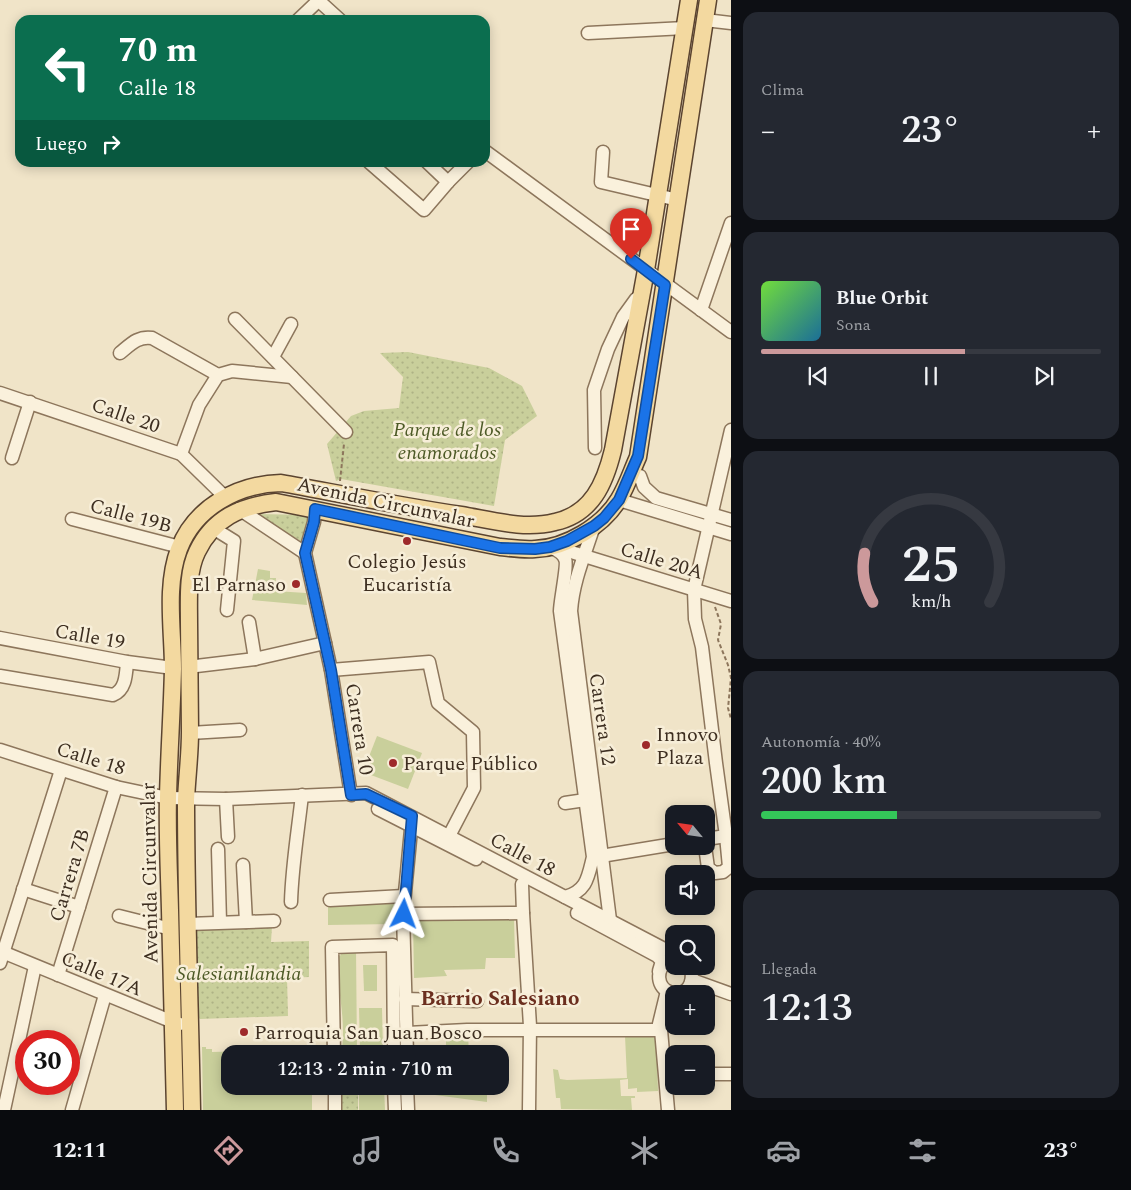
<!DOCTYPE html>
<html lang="es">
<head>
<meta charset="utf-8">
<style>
	:root { --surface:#171b24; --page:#242831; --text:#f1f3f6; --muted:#9ea1a6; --line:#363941; --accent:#cc999b }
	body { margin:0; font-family:Spectral,serif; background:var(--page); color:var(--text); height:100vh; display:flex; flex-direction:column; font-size:19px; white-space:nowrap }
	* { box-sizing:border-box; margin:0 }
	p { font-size:16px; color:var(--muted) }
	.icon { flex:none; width:28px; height:28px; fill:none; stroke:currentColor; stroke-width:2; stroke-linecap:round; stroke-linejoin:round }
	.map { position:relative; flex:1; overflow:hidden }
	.details { display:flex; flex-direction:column; gap:12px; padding:12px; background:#0d0f14; width:400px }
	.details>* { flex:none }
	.guide { position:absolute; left:15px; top:15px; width:475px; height:152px; border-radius:15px; box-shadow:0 2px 12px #0003; background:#0b6e4f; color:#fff; overflow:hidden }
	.needle { width:32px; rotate:299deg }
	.controls { position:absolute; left:665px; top:805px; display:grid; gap:10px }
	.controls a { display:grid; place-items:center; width:50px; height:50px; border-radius:10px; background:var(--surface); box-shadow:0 2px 12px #0003; font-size:25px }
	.speed { position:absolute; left:15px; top:1030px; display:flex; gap:10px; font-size:25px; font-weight:700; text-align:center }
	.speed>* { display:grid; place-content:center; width:65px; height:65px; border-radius:50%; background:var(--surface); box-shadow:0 2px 12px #0003; line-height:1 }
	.speed .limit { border:8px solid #d22; background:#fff; color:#111 }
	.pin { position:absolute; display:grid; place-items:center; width:42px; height:42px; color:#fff; margin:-51px -21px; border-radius:50% 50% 50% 0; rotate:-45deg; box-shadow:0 0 5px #0007 }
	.pin .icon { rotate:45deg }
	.me { position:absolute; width:55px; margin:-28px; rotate:3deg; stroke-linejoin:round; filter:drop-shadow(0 0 4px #0008) }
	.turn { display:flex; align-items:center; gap:18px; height:105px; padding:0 20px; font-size:22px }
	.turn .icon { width:65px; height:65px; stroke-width:2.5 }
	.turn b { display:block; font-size:35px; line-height:42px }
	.then { display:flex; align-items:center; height:48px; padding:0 20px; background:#0003; gap:10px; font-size:19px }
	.big { font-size:38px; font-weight:600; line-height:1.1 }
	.details .card { flex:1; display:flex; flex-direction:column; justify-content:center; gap:8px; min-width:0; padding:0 18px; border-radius:15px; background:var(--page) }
	.details .dial { align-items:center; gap:0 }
	.dial svg { height:130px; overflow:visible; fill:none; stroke:var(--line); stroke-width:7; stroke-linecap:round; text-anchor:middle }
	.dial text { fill:var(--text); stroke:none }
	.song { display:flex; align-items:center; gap:15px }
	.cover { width:60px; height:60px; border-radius:8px; background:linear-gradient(135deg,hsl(100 70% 55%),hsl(200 70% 35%)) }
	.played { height:5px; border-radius:2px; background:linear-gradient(90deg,var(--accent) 60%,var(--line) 60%) }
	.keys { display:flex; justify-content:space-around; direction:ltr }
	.heat { display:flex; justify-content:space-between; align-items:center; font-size:28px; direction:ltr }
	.charge { height:8px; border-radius:4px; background:linear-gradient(90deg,#34c759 40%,var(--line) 0) }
	.trip { position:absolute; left:221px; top:1045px; width:288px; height:50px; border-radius:15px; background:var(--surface); box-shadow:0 2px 12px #0003; font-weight:600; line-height:50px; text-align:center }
	.tab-bar { display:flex; height:80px; justify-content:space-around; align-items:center; background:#090b0e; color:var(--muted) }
	.tab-bar .icon { width:35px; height:35px }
	.tab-bar .on { color:var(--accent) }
	.tab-bar b { font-size:22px; color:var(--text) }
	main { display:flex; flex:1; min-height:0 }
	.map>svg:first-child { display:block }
	.grass { fill:#c9cf9b }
	.park { fill:url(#park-dots) }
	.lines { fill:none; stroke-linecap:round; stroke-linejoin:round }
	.minor-casing { stroke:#8d765c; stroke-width:15 }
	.major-casing { stroke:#5b4430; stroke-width:19 }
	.path { stroke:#8d765c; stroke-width:2; stroke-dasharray:4 2.5; stroke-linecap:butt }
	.minor { stroke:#faf1dc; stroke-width:12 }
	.major { stroke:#f3d9a0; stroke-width:16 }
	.route-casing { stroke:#114b97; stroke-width:12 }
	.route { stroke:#1a73e8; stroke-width:9 }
	.poi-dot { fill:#9e2a2b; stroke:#f7eed8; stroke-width:2 }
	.labels { text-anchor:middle; stroke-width:5; stroke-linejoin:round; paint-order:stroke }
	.street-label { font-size:20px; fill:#3d2e20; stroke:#f7eed8 }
	.park-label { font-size:20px; font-style:italic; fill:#4d5a26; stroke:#f7eed8 }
	.poi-label { font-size:20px; fill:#3d2e20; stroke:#f7eed8; text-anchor:start }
	.neighbourhood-label { font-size:21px; font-weight:bold; fill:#6b2e1e; stroke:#f7eed8 }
</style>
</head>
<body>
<main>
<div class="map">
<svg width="731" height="1110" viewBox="0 0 731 1110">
	<defs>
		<pattern id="park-dots" width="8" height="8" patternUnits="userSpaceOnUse" patternTransform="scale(1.25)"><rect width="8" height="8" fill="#c9cf9b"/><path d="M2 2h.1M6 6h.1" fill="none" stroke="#aeb285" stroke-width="1.8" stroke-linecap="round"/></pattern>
	</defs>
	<rect width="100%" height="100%" fill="#f0e4c8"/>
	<g class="grass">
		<polygon points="258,569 270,571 270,578 276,578 275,591 306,593 307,605 252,600"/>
		<polygon points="377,736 422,753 408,789 363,772"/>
		<polygon points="395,899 395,924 328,925 328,903"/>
		<polygon points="514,918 515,958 486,958 485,969 444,970 447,976 414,978 413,921"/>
		<path d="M356,949L357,1054H341C347,1026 338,987 335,958L340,956L343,950Z"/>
		<polygon points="363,965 377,965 377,991 364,991"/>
		<polygon points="359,1008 382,1008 383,1049 360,1049"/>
		<polygon points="656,1033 658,1091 637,1092 637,1088 628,1089 628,1079 620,1080 621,1096 635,1096 635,1098 631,1098 632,1110 561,1109 560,1098 556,1098 553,1069 558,1070 560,1079 567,1080 627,1078 625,1036"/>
		<polygon points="468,1035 469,1054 446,1054 446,1036"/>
		<polygon points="202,1047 206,1047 206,1049 212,1049 212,1052 281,1050 281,1053 285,1054 230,1054 230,1086 285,1086 285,1091 290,1091 290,1086 312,1086 312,1110 203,1110"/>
		<polygon points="359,1086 384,1086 385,1110 359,1110"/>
		<polygon points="434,1086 487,1086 487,1102 435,1095"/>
	</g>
	<g class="park">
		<polygon points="408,352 489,368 522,386 537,416 505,440 494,506 341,479 336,481 327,444 351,416 364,411 399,408 403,377 380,353"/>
		<polygon points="255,514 310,515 304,543"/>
		<polygon points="272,926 271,942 309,941 309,977 287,978 288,1016 200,1019 196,1015 194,930"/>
		<polygon points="358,1086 358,1110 339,1110 338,1087"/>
	</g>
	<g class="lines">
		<g class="minor-casing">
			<g id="minor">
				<polyline points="318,0 340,20"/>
				<polyline points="298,20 318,1"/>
				<polyline points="705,20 731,23"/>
				<polyline points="588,33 685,28"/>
				<polyline points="485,151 731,332"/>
				<polyline points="603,152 601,182 678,200"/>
				<polyline points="369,162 424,210 448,182 468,162"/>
				<polyline points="427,162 448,182"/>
				<polyline points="701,310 731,223"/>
				<polyline points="235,319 346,432"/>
				<path d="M120,353C131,344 138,336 152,338L218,375"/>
				<polyline points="273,357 291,324"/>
				<polyline points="0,393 181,454 225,497"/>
				<polyline points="595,448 594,390 608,349 623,317 636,299 642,295"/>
				<polyline points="181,454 199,405 218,375 232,371 292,377"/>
				<polyline points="12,458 30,402"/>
				<polyline points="640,476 644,487 656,498 731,520"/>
				<polyline points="619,500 731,534"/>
				<polyline points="239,509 305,553"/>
				<polyline points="315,509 314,522 305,553 331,670 351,795"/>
				<polyline points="72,519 180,547"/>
				<path d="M594,526C585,554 573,581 571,611L610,920"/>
				<polyline points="213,528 234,541 227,610"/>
				<path d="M550,547C556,550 563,552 565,559C568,565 560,601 560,611L593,857C588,877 587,891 565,897"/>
				<polyline points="555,547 731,601"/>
				<polyline points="249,622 255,659"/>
				<polyline points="0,638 127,662 173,668"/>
				<polyline points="188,667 255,659 325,643"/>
				<polyline points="331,670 429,662 438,703 473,732 474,788 449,836"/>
				<path d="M0,676L113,695C126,690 126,674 127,662"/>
				<polyline points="190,733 240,730"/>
				<polyline points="0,750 116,787 168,798 226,799 366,793 670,952 674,957"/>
				<polyline points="226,799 228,837"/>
				<polyline points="565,803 592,799"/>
				<polyline points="378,809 476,859"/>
				<polyline points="706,839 726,836 716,763 702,647 695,619 694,590 731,430"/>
				<polyline points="705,846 708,868 715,873 723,872 729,867 726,836"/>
				<polyline points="218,849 220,922"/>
				<polyline points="595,857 674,844"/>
				<polyline points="243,865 246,922"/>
				<polyline points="522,884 523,913 530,1026 529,1110"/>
				<polyline points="23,889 79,907"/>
				<polyline points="330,900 404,896"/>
				<path d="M291,902C292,866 298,831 302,795"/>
				<polyline points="577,913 657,956 662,961 659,971"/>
				<polyline points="403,914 523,913"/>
				<polyline points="119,916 171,929"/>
				<polyline points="188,924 274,921"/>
				<polyline points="0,951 173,1022 180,1024"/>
				<polyline points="0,963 61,770"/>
				<path d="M664,964C654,976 660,993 676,993C691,994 695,976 689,966"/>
				<polyline points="58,975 116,787"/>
				<polyline points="692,980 731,994"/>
				<polyline points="667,991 659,1024 661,1030 668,1110"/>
				<polyline points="405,999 477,1001"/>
				<polyline points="407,1033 467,1030 661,1030"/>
				<polyline points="334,1054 332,947 393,945 394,1054"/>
				<polyline points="407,1054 403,914 412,819"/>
				<polyline points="706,1074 731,1074"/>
				<polyline points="335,1086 335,1110"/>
				<polyline points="394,1086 395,1110"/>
				<polyline points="407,1086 408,1110"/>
				<polyline points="4,1110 35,966"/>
				<polyline points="72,1110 105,995"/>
			</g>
		</g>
		<g class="major-casing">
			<g id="major">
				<path d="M175,1110C173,1043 172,977 170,910C169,872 167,834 168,797C169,754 172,711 173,669C173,630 165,586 179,549C195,507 238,484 281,483C341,494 400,506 461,515C491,520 524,530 555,522C592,514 605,483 613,450L646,270L689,0"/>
				<path d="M192,1110C190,1007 186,903 186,800C187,777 190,755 190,732C190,696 189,659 189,623C189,599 187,573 197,552C213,518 241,506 276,502L500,547C511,548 523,550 535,549C566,548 603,526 619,499C627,486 632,470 638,457L708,0"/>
			</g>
		</g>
		<g class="path">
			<polyline points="340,481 344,444"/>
			<polyline points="715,607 721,624 718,640 728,665 731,678 728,708 731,719"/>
			<polyline points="288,1086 288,1091"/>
		</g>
		<use href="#minor" class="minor"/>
		<use href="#major" class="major"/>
	</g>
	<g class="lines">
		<g class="route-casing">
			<polyline id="route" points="404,914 412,816 366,794 351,795 331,670 305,553 314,522 315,509 500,548 535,549 550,547 567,541 594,526 604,518 619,500 638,456 665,285 631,259"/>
		</g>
		<use href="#route" class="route"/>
	</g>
	<g class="poi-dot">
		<circle cx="407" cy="541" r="5"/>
		<circle cx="296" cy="584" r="5"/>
		<circle cx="646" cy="745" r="5"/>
		<circle cx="393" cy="763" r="5"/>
		<circle cx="244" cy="1032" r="5"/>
	</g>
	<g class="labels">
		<g class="street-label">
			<text transform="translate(126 415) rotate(19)" y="7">Calle 20</text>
			<text transform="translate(386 502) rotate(12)" y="7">Avenida Circunvalar</text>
			<text transform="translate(131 515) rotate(15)" y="7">Calle 19B</text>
			<text transform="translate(662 560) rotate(17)" y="7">Calle 20A</text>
			<text transform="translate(90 636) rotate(10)" y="7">Calle 19</text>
			<text transform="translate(603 719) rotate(82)" y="7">Carrera 12</text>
			<text transform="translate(360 729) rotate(81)" y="7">Carrera 10</text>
			<text transform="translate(91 758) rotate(17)" y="7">Calle 18</text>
			<text transform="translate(523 854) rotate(28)" y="7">Calle 18</text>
			<text transform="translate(149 873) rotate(-91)" y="7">Avenida Circunvalar</text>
			<text transform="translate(69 875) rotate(-73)" y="7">Carrera 7B</text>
			<text transform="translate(102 973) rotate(23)" y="7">Calle 17A</text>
		</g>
		<g class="park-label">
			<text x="447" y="436">Parque de los<tspan x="447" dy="23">enamorados</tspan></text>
			<text x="239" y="980">Salesianilandia</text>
		</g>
		<g class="poi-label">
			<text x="407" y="568" text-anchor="middle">Colegio Jesús<tspan x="407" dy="23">Eucaristía</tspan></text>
			<text x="286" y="591" text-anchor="end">El Parnaso</text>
			<text x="656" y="741">Innovo<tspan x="656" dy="23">Plaza</tspan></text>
			<text x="403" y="770">Parque Público</text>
			<text x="254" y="1039">Parroquia San Juan Bosco</text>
		</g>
		<g class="neighbourhood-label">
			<text x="500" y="1005">Barrio Salesiano</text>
		</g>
	</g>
</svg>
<div class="controls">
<a><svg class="needle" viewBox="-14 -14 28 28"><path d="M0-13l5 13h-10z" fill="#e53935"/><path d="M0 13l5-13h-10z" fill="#9ea1a6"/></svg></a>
<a><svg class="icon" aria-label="sound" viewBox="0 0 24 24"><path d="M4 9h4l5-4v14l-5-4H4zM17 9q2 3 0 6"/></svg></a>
<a><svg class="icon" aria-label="search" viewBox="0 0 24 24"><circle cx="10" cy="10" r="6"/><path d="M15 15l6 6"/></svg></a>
<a>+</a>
<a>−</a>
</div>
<div class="speed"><div class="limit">30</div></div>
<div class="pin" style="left:631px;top:259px;background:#d93025"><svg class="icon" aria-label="arrive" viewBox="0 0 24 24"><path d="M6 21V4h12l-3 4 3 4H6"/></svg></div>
<svg class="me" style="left:404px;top:914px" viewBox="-20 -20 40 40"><path d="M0-17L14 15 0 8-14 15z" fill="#1a73e8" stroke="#fff" stroke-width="4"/></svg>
<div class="trip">12:13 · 2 min · 710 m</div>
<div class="guide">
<div class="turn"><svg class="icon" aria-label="left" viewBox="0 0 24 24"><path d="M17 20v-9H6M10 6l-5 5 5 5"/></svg><div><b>70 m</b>Calle 18</div></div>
<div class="then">Luego<svg class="icon" aria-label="right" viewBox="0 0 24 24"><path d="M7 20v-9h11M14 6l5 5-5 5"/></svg></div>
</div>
</div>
<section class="details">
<div class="card"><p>Clima</p>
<div class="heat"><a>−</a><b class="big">23°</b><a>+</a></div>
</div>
<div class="card">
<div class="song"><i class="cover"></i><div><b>Blue Orbit</b><p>Sona</p></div></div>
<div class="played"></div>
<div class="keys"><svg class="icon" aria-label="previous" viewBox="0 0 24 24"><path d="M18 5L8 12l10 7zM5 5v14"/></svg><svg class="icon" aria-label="pause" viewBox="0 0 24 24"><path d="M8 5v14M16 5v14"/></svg><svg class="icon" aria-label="next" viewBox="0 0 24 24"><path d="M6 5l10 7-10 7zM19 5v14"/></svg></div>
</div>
<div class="card dial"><svg viewBox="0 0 100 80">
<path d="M14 69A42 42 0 1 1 86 69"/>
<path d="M14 69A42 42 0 0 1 9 39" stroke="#cc999b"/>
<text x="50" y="56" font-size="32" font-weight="700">25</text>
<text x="50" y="72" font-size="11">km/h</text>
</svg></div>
<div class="card"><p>Autonomía · 40%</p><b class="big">200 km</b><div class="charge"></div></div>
<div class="card"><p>Llegada</p><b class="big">12:13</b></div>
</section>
</main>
<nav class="tab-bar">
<b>12:11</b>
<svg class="icon on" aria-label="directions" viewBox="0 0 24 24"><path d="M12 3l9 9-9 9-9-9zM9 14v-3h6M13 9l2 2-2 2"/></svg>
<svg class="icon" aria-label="music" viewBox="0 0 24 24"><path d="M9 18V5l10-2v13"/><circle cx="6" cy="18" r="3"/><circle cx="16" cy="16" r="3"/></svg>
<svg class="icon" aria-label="phone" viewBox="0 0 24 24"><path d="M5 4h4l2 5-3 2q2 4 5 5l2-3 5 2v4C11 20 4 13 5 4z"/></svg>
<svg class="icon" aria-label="climate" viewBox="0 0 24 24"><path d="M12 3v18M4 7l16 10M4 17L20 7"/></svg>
<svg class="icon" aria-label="car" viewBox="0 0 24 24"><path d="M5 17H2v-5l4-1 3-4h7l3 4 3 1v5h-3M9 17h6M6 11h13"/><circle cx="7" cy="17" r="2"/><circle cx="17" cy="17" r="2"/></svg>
<svg class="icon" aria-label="filters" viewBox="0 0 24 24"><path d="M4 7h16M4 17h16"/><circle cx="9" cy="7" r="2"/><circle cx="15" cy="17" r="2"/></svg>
<b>23°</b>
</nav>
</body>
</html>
